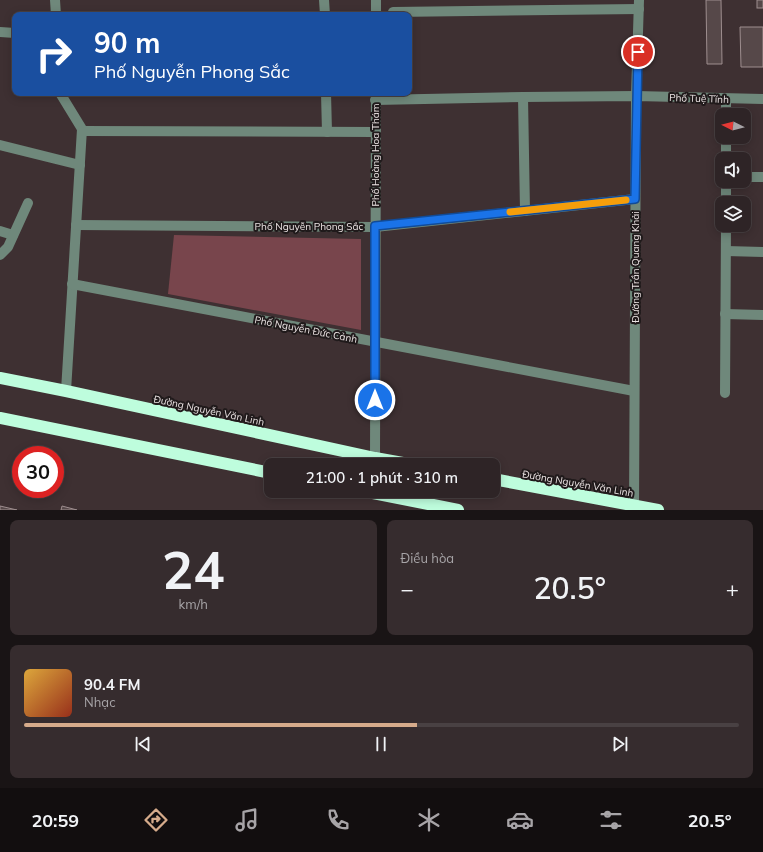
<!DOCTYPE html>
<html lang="vi">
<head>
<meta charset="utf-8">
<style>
	:root { --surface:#2e2426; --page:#362c2e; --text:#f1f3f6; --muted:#a7a4a7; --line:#494143; --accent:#d6ab8b }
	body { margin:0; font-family:Mulish,sans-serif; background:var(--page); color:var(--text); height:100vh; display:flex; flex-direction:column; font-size:15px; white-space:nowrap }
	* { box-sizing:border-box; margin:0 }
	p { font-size:13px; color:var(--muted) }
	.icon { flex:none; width:22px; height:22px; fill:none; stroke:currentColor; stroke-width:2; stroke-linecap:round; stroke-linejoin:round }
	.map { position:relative; height:510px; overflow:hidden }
	.side { display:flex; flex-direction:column; gap:10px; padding:10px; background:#191415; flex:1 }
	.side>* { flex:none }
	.guide { position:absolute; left:12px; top:12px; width:400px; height:84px; border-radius:8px; box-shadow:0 2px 10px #0003,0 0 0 1px var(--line); background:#1a4fa0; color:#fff; overflow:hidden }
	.needle { width:26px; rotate:276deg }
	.controls { position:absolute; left:715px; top:108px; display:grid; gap:8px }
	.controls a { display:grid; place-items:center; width:36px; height:36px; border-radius:8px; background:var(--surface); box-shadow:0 2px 10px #0003,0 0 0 1px var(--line); font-size:20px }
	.speed { position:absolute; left:12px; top:446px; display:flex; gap:8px; font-size:20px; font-weight:700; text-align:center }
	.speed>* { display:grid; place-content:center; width:52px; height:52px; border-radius:50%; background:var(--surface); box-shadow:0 2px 10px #0003,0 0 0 1px var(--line); line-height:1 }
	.speed .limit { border:6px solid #d22; background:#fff; color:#111 }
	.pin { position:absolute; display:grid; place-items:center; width:34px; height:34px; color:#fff; margin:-17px; border:2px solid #fff; border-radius:50%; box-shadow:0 1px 4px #0007 }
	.me { position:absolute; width:44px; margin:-22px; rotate:0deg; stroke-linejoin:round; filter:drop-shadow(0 0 3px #0008) }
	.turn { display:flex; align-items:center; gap:14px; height:84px; padding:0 16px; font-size:18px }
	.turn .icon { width:52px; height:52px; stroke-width:2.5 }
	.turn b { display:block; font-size:28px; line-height:34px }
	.big { font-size:30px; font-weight:600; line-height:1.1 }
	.side .tile { flex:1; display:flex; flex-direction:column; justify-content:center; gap:6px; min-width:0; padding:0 14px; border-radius:8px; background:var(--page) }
	.side .dial { align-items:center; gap:0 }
	.dial b { font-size:52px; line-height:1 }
	.song { display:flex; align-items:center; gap:12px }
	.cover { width:48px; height:48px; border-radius:6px; background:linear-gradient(135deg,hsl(40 70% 55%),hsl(10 70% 35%)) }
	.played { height:4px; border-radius:2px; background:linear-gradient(90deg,var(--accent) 55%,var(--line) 55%) }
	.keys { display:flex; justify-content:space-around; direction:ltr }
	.heat { display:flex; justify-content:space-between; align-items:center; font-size:22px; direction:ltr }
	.side .tiles { flex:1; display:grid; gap:10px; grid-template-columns:1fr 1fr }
	.tile:last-child { grid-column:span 2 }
	.trip { position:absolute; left:264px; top:458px; width:236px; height:40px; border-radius:8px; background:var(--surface); box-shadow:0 2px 10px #0003,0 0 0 1px var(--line); font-weight:600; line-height:40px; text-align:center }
	.menu { display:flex; height:64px; justify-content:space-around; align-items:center; background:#120e0f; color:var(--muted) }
	.menu .icon { width:28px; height:28px }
	.menu .selected { color:var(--accent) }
	.menu b { font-size:18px; color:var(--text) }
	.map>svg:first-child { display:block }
	.green { fill:#78454c }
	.building { fill:#564849; stroke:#9e8e8f }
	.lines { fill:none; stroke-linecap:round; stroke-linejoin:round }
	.minor { stroke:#6f887b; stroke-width:10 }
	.highway { stroke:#befddd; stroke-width:12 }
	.route-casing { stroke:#114b97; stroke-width:10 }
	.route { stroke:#1a73e8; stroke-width:7 }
	.slow { stroke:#f59e0b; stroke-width:7 }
	.labels { text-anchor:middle; stroke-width:4; stroke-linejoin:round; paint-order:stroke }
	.street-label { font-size:10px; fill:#ede5e5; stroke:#201a1b }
</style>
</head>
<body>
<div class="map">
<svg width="763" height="510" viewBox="0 0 763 510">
	<rect width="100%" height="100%" fill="#3e3032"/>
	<polygon class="green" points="174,235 361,239 361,330 168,294"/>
	<g class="building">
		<polygon points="706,0 721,0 722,64 707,64"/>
		<rect x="757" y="0" width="6" height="8"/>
		<polygon points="740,27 763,27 763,67 741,67"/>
		<polygon points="0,506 17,510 0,510"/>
		<polygon points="62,506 77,510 61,510"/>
	</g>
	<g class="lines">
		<g class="minor">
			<polyline points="55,0 56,15"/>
			<polyline points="324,0 325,15"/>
			<polyline points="393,12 639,9"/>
			<polyline points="376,15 376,0"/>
			<polyline points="0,32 15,33"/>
			<polyline points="60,93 82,129 66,391"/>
			<polyline points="326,93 327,132"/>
			<polyline points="523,97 525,211"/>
			<polyline points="375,100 523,97 636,96 763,99"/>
			<polyline points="726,115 726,99"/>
			<polyline points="82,131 375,132"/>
			<polyline points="0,145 80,165"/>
			<polyline points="726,159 726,137"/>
			<polyline points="744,177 763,177"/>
			<polyline points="726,203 726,181"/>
			<polyline points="76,225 375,227 635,199"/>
			<polyline points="0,231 13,235"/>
			<polyline points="726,251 763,252"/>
			<polyline points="0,255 8,247 28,203"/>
			<polyline points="72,284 634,391"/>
			<polyline points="725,314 763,315"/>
			<polyline points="725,393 726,225"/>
			<polyline points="375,458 376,93"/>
			<polyline points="634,510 636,96 639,0"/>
		</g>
		<g class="highway">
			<polyline points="0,378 66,391 375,458 414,465"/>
			<polyline points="0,418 271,473"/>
			<polyline points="493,479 658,510"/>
			<polyline points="363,491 458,510"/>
		</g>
	</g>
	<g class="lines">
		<g class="route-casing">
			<polyline id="route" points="375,400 375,226 635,199 638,52"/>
		</g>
		<use href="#route" class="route"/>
		<polyline class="slow" points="510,212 626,200"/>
	</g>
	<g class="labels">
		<g class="street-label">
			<text transform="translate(699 98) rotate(2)" y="4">Phố Tuệ Tĩnh</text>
			<text transform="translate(375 155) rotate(-90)" y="4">Phố Hoàng Hoa Thám</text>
			<text x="309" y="230">Phố Nguyễn Phong Sắc</text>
			<text transform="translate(635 267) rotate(-90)" y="4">Đường Trần Quang Khải</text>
			<text transform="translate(306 329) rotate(11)" y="4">Phố Nguyễn Đức Cảnh</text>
			<text transform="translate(209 410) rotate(12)" y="4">Đường Nguyễn Văn Linh</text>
			<text transform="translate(578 483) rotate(10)" y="4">Đường Nguyễn Văn Linh</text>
		</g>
	</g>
</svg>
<div class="controls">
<a><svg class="needle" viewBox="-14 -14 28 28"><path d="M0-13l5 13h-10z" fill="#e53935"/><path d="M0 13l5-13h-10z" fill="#a7a4a7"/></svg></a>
<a><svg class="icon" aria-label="sound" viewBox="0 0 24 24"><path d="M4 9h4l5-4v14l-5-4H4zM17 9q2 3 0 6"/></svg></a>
<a><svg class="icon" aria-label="layers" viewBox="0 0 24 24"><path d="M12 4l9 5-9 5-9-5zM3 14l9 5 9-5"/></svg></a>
</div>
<div class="speed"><div class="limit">30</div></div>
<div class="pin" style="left:638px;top:52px;background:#d93025"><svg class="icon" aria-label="arrive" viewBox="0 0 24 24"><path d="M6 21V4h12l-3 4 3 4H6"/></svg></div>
<svg class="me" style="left:375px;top:400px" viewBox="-20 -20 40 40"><circle r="17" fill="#1a73e8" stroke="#fff" stroke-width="3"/><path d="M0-11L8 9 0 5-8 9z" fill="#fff"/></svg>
<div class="trip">21:00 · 1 phút · 310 m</div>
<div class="guide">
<div class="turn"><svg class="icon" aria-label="right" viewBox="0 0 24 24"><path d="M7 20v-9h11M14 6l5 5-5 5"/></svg><div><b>90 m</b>Phố Nguyễn Phong Sắc</div></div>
</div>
</div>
<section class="side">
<div class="tiles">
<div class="tile dial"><b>24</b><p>km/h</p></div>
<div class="tile"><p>Điều hòa</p>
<div class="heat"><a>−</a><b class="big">20.5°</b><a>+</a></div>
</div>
<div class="tile">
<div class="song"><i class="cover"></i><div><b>90.4 FM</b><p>Nhạc</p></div></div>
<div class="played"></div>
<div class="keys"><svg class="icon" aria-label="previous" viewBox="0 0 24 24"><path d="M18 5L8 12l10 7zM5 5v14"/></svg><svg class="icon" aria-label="pause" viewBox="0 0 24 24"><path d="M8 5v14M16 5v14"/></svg><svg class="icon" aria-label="next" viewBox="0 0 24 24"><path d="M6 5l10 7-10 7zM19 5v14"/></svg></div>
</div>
</div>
</section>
<nav class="menu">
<b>20:59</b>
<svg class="icon selected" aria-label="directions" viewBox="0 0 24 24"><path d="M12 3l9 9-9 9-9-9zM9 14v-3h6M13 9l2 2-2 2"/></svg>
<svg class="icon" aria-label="music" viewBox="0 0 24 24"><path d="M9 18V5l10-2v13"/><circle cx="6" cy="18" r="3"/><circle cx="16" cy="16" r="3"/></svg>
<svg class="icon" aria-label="phone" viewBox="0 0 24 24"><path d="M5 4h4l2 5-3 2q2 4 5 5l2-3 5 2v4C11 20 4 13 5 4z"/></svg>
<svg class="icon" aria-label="climate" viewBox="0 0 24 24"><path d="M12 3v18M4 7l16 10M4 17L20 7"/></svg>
<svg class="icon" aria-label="car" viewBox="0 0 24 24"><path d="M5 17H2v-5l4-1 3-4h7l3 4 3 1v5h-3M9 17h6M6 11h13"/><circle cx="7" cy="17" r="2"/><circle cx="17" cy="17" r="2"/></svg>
<svg class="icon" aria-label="filters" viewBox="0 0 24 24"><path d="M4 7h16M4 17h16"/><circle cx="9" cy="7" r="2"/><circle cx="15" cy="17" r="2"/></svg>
<b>20.5°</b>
</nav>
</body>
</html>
